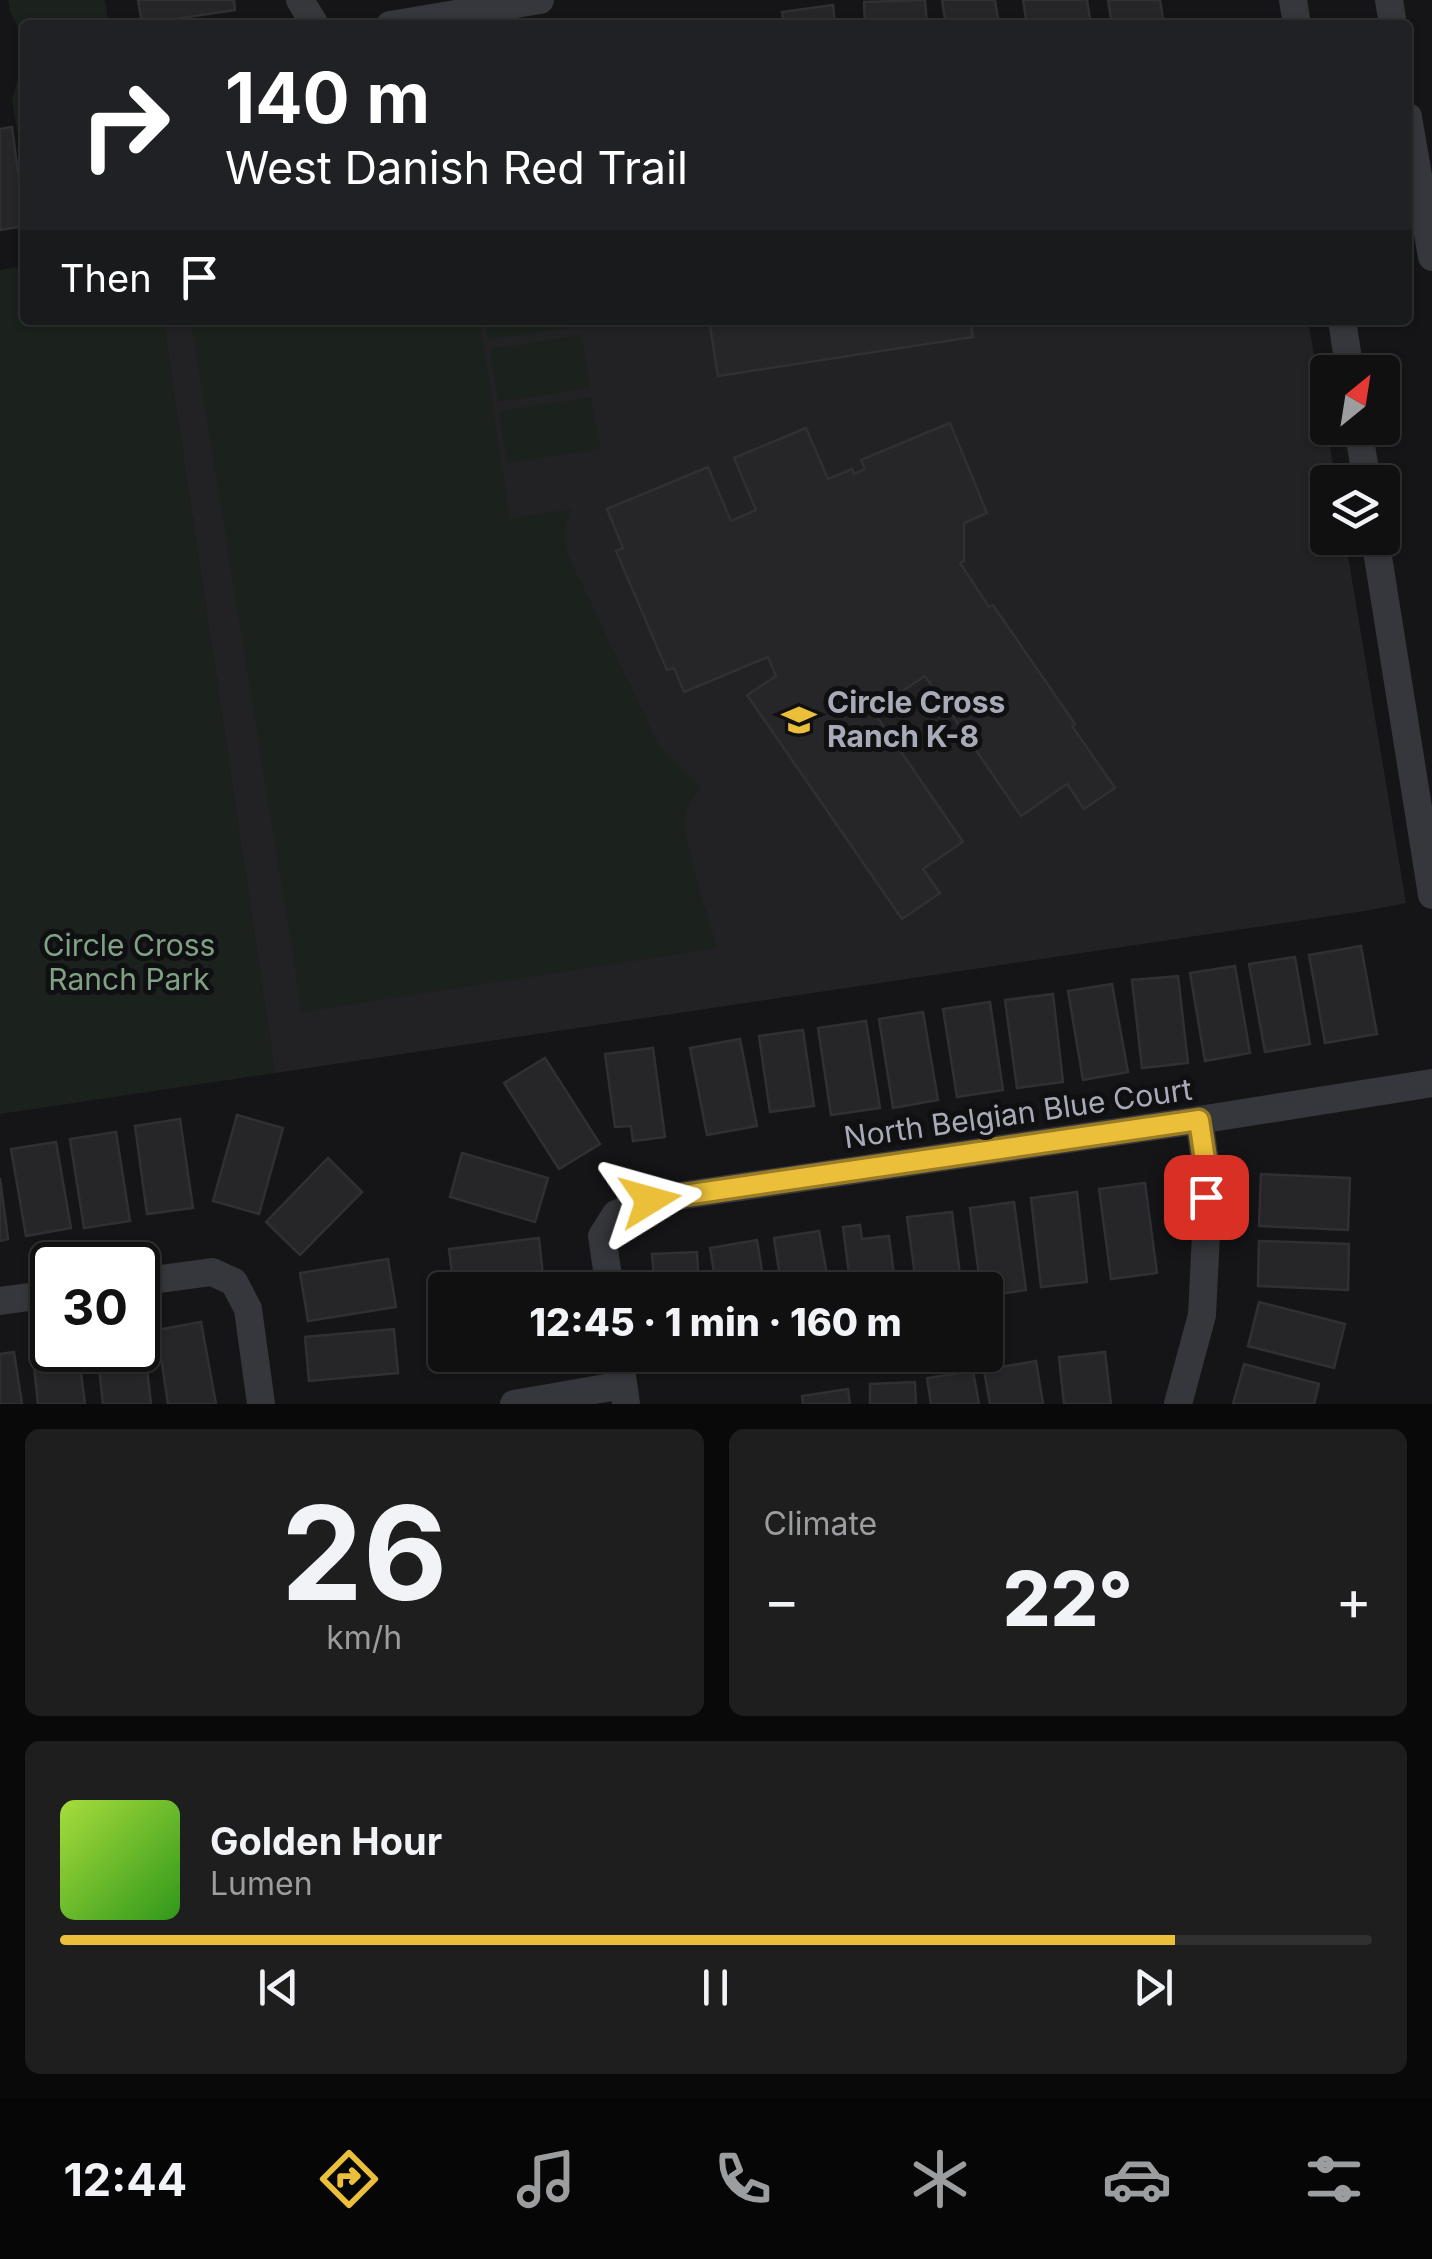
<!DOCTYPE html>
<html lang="en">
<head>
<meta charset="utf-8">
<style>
	:root { --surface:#101011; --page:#1e1e1f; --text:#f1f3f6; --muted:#9c9d9f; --line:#303031; --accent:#ebbf39 }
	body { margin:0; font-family:Inter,sans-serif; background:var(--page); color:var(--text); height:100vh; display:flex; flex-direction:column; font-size:38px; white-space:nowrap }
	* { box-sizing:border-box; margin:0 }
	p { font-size:32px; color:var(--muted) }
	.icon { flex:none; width:55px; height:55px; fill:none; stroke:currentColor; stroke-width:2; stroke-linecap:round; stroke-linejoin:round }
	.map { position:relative; height:1404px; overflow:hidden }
	.details { display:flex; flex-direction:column; gap:25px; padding:25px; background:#090909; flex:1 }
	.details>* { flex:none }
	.hud { position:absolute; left:20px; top:20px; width:1392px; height:305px; border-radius:10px; box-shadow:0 2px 8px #0004,0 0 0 2px var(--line); background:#202124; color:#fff; overflow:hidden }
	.needle { width:65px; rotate:30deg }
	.buttons { position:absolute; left:1310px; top:355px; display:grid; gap:20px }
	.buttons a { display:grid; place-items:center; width:90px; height:90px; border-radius:10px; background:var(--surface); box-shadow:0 2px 8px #0004,0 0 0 2px var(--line); font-size:50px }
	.speed { position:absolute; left:30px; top:1242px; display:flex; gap:20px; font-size:50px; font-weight:700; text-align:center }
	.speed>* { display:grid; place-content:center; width:130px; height:130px; border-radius:50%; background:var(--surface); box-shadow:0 2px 8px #0004,0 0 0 2px var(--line); line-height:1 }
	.speed .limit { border:5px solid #111; border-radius:15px; background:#fff; color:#111 }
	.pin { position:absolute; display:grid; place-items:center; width:85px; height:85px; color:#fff; margin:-42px; border-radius:20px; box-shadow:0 5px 15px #0006 }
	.me { position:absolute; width:110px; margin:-55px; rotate:82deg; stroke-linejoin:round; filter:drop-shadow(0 0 8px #0008) }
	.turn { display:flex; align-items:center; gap:35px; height:210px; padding:0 40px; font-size:45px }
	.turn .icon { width:130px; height:130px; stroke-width:2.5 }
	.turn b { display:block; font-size:70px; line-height:85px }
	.then { display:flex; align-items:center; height:95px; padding:0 40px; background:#0003; gap:20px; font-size:38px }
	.big { font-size:75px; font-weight:800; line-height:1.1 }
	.details .tile { flex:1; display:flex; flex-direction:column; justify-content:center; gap:15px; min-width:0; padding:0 35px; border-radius:15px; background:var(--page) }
	.details .dial { align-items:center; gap:0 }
	.dial b { font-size:130px; line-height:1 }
	.song { display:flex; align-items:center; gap:30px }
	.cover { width:120px; height:120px; border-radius:15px; background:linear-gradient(135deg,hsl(80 70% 55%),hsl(110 70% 35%)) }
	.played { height:10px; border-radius:5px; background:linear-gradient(90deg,var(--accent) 85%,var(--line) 85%) }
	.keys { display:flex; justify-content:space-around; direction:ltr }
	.heat { display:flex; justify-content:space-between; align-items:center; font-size:55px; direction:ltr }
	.details .tiles { flex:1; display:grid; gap:25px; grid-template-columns:1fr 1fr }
	.tile:last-child { grid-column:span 2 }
	.trip { position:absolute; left:428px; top:1272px; width:575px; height:100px; border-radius:10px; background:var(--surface); box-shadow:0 2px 8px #0004,0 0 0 2px var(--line); font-weight:800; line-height:100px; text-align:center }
	.tab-bar { display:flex; height:160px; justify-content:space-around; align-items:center; background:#060607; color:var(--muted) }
	.tab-bar .icon { width:70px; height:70px }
	.tab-bar .current { color:var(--accent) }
	.tab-bar b { font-size:45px; color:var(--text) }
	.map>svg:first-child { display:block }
	.built { fill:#222124 }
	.green { fill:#1b221d }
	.building { fill:#262528; stroke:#302f33; stroke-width:2.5 }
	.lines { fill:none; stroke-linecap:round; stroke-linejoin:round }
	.minor { stroke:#36373c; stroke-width:28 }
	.route-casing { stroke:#997c25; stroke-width:25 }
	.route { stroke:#ebbf39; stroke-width:18 }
	.labels { text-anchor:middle; stroke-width:10; stroke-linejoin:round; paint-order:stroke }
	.poi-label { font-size:30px; font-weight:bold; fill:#a8abb7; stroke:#101012; text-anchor:start }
	.park-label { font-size:30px; fill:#7fa184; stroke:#101012 }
	.street-label { font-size:30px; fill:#a8abb7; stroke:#101012 }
</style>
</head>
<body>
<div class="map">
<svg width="1432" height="1404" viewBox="0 0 1432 1404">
	<rect width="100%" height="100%" fill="#151517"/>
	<polygon class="built" points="163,320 1308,320 1336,482 1328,482 1328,538 1345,538 1406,903 1365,911 275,1073"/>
	<g class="green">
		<polygon points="8,0 105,0 109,25 25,25 25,174 12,101 22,62 22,35 10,11"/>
		<polygon points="25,266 25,320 163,320 275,1073 0,1114 0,270"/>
		<path d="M191,320H480L510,519L571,509C565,525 565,539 568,555L659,746L701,788C693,797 688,804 686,816C682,845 709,917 717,948L302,1012Z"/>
		<polygon points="484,320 579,320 580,326 488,340"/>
		<polygon points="581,335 590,388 498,402 490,349"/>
		<polygon points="591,397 600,449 507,463 499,411"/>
	</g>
	<g class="building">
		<polygon points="138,0 234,0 235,10 142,24"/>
		<polygon points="925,0 927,25 865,25 864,2"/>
		<polygon points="942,0 995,0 999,25 946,25"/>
		<polygon points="1023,0 1087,0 1091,25 1027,25"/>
		<polygon points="1108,0 1160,0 1164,25 1112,25"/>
		<polygon points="833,5 835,25 784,25 782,12"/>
		<polygon points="12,127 25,226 0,230 0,129"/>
		<polygon points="709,320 970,320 973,337 718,376"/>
		<polygon points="950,423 987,513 964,523 964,561 960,563 989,607 993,605 1075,724 1072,726 1115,788 1084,809 1067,784 1021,816 925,676 873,711 963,842 923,869 940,893 902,919 747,695 776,676 768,657 684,692 674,668 667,670 616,551 623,548 607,509 708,467 731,521 756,510 734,458 806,428 828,479 852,469 854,474 865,469 861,460"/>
		<polygon points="1361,946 1377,1034 1325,1043 1309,955"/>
		<polygon points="1295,957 1310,1044 1265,1052 1249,964"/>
		<polygon points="1235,966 1250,1053 1205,1061 1190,973"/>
		<polygon points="1178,976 1188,1063 1142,1068 1132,980"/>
		<polygon points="1112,984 1128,1072 1083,1080 1068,991"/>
		<polygon points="1053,994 1063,1082 1017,1088 1005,1000"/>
		<polygon points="990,1002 1003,1090 957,1097 943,1009"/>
		<polygon points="923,1012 938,1100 893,1108 879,1019"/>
		<polygon points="866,1021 880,1108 831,1115 818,1028"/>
		<polygon points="803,1030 814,1106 770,1112 759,1036"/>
		<polygon points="740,1039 757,1126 707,1135 690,1048"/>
		<polygon points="653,1048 665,1137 633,1141 631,1126 615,1127 605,1054"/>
		<polygon points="545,1058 600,1144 559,1169 504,1083"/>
		<polygon points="237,1115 283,1128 259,1214 213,1201"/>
		<polygon points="180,1119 193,1208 147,1214 135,1126"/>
		<polygon points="116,1132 130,1221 84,1228 70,1139"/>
		<polygon points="56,1142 71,1228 26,1236 11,1149"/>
		<polygon points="462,1153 548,1178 535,1222 450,1197"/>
		<polygon points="328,1158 362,1192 300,1255 266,1222"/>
		<polygon points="1261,1174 1350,1178 1348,1230 1259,1226"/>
		<polygon points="0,1178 8,1239 0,1241"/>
		<polygon points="1145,1183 1157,1273 1111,1279 1099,1189"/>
		<polygon points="1077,1192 1087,1282 1041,1287 1031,1198"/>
		<polygon points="1014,1202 1026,1290 985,1296 985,1290 981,1290 970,1208"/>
		<polygon points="952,1212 962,1290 917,1290 907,1217"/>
		<polygon points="860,1225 862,1239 889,1236 896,1290 851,1290 843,1227"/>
		<polygon points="819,1231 830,1290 782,1290 774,1238"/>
		<polygon points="539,1238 544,1286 509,1290 454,1290 449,1249"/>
		<polygon points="757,1240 765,1290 717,1290 710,1248"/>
		<polygon points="1259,1241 1349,1244 1348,1290 1258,1286"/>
		<polygon points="697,1252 699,1290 655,1290 652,1254"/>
		<polygon points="388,1259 396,1307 308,1321 300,1273"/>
		<polygon points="1259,1302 1345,1324 1334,1368 1248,1346"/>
		<polygon points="201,1322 216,1404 168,1404 157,1330"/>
		<polygon points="394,1329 398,1373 309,1381 305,1337"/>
		<polygon points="138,1333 143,1333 151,1404 103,1404 97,1350 138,1350"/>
		<polygon points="52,1346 52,1350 78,1350 85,1404 38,1404 32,1348"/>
		<polygon points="14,1352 22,1404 0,1404 0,1354"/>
		<polygon points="1105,1352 1111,1404 1064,1404 1059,1357"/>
		<polygon points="471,1355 521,1355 472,1363"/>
		<polygon points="1036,1361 1043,1404 990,1404 984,1370"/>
		<polygon points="1244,1364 1319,1384 1314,1404 1233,1404"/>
		<polygon points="973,1371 979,1404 931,1404 927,1378"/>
		<polygon points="915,1382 916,1404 870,1404 870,1384"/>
		<polygon points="848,1389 850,1404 803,1404 802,1396"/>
	</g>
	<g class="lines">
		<g class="minor">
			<polyline points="300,0 315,25"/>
			<polyline points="1293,0 1297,25"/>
			<polyline points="1389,0 1393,25"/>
			<polyline points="390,25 540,0"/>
			<polyline points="1408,117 1432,257"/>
			<polyline points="1342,320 1350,372"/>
			<polyline points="1358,428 1367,482"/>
			<polyline points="1375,538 1432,895"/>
			<polyline points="138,1282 212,1272 234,1282 248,1309 261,1404"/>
			<polyline points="610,1290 602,1236 616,1214 651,1200 1199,1120 1432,1083"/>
			<polyline points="0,1301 52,1294"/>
			<polyline points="619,1355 626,1404"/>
			<polyline points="514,1404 623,1385"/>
			<polyline points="1178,1404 1202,1315 1206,1234 1205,1161 1199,1120"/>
		</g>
	</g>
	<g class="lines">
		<g class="route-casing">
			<polyline id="route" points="650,1200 1199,1120 1205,1160 1206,1197"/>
		</g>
		<use href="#route" class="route"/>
	</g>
	<defs>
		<g id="school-bare" transform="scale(2.7)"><path d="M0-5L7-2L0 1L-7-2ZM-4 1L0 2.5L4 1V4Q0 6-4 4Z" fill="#ebbf39" stroke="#101012" stroke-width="2.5" paint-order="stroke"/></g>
	</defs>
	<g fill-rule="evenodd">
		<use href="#school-bare" x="799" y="720"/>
	</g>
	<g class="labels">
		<g class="poi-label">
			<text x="827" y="713">Circle Cross<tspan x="827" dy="34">Ranch K-8</tspan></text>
		</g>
		<g class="park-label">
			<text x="129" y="956">Circle Cross<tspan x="129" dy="34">Ranch Park</tspan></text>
		</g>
		<g class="street-label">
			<text transform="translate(1018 1114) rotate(-8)" y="10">North Belgian Blue Court</text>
		</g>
	</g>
</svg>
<div class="buttons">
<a><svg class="needle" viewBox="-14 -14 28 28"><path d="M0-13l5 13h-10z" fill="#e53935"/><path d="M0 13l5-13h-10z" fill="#9c9d9f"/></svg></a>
<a><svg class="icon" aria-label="layers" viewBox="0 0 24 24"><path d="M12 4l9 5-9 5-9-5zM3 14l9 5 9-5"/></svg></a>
</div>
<div class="speed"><div class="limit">30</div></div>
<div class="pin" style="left:1206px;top:1197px;background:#d93025"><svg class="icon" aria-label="arrive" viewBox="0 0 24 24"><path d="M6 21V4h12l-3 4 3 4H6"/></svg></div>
<svg class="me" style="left:650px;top:1200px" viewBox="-20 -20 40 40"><path d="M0-17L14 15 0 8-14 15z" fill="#ebbf39" stroke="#fff" stroke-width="4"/></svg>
<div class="trip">12:45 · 1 min · 160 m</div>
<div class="hud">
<div class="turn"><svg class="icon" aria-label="right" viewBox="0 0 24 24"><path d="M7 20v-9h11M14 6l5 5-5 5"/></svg><div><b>140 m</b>West Danish Red Trail</div></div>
<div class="then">Then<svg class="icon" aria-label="arrive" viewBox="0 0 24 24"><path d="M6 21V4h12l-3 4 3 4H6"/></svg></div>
</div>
</div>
<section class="details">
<div class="tiles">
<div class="tile dial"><b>26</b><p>km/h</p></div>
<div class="tile"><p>Climate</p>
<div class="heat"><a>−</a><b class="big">22°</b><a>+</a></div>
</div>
<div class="tile">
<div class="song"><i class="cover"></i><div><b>Golden Hour</b><p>Lumen</p></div></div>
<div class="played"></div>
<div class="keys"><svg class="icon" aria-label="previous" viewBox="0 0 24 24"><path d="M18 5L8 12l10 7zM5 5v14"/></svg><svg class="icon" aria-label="pause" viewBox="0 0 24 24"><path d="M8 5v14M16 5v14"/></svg><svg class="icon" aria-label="next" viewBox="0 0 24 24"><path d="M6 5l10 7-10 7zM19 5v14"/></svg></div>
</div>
</div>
</section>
<nav class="tab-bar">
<b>12:44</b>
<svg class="icon current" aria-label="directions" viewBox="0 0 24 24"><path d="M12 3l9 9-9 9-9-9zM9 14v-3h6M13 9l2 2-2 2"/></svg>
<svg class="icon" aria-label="music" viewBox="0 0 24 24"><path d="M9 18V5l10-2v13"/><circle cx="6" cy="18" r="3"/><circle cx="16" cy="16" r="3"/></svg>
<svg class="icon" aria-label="phone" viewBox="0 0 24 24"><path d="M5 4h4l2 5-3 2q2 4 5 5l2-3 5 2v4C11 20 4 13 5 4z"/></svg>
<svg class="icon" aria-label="climate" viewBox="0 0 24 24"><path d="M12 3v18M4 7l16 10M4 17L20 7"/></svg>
<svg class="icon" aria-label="car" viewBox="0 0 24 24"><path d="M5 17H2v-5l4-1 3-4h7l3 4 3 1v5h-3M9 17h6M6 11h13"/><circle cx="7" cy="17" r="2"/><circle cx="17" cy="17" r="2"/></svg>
<svg class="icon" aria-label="filters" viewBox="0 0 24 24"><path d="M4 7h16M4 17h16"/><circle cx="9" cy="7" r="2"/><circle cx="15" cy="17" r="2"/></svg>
</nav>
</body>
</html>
